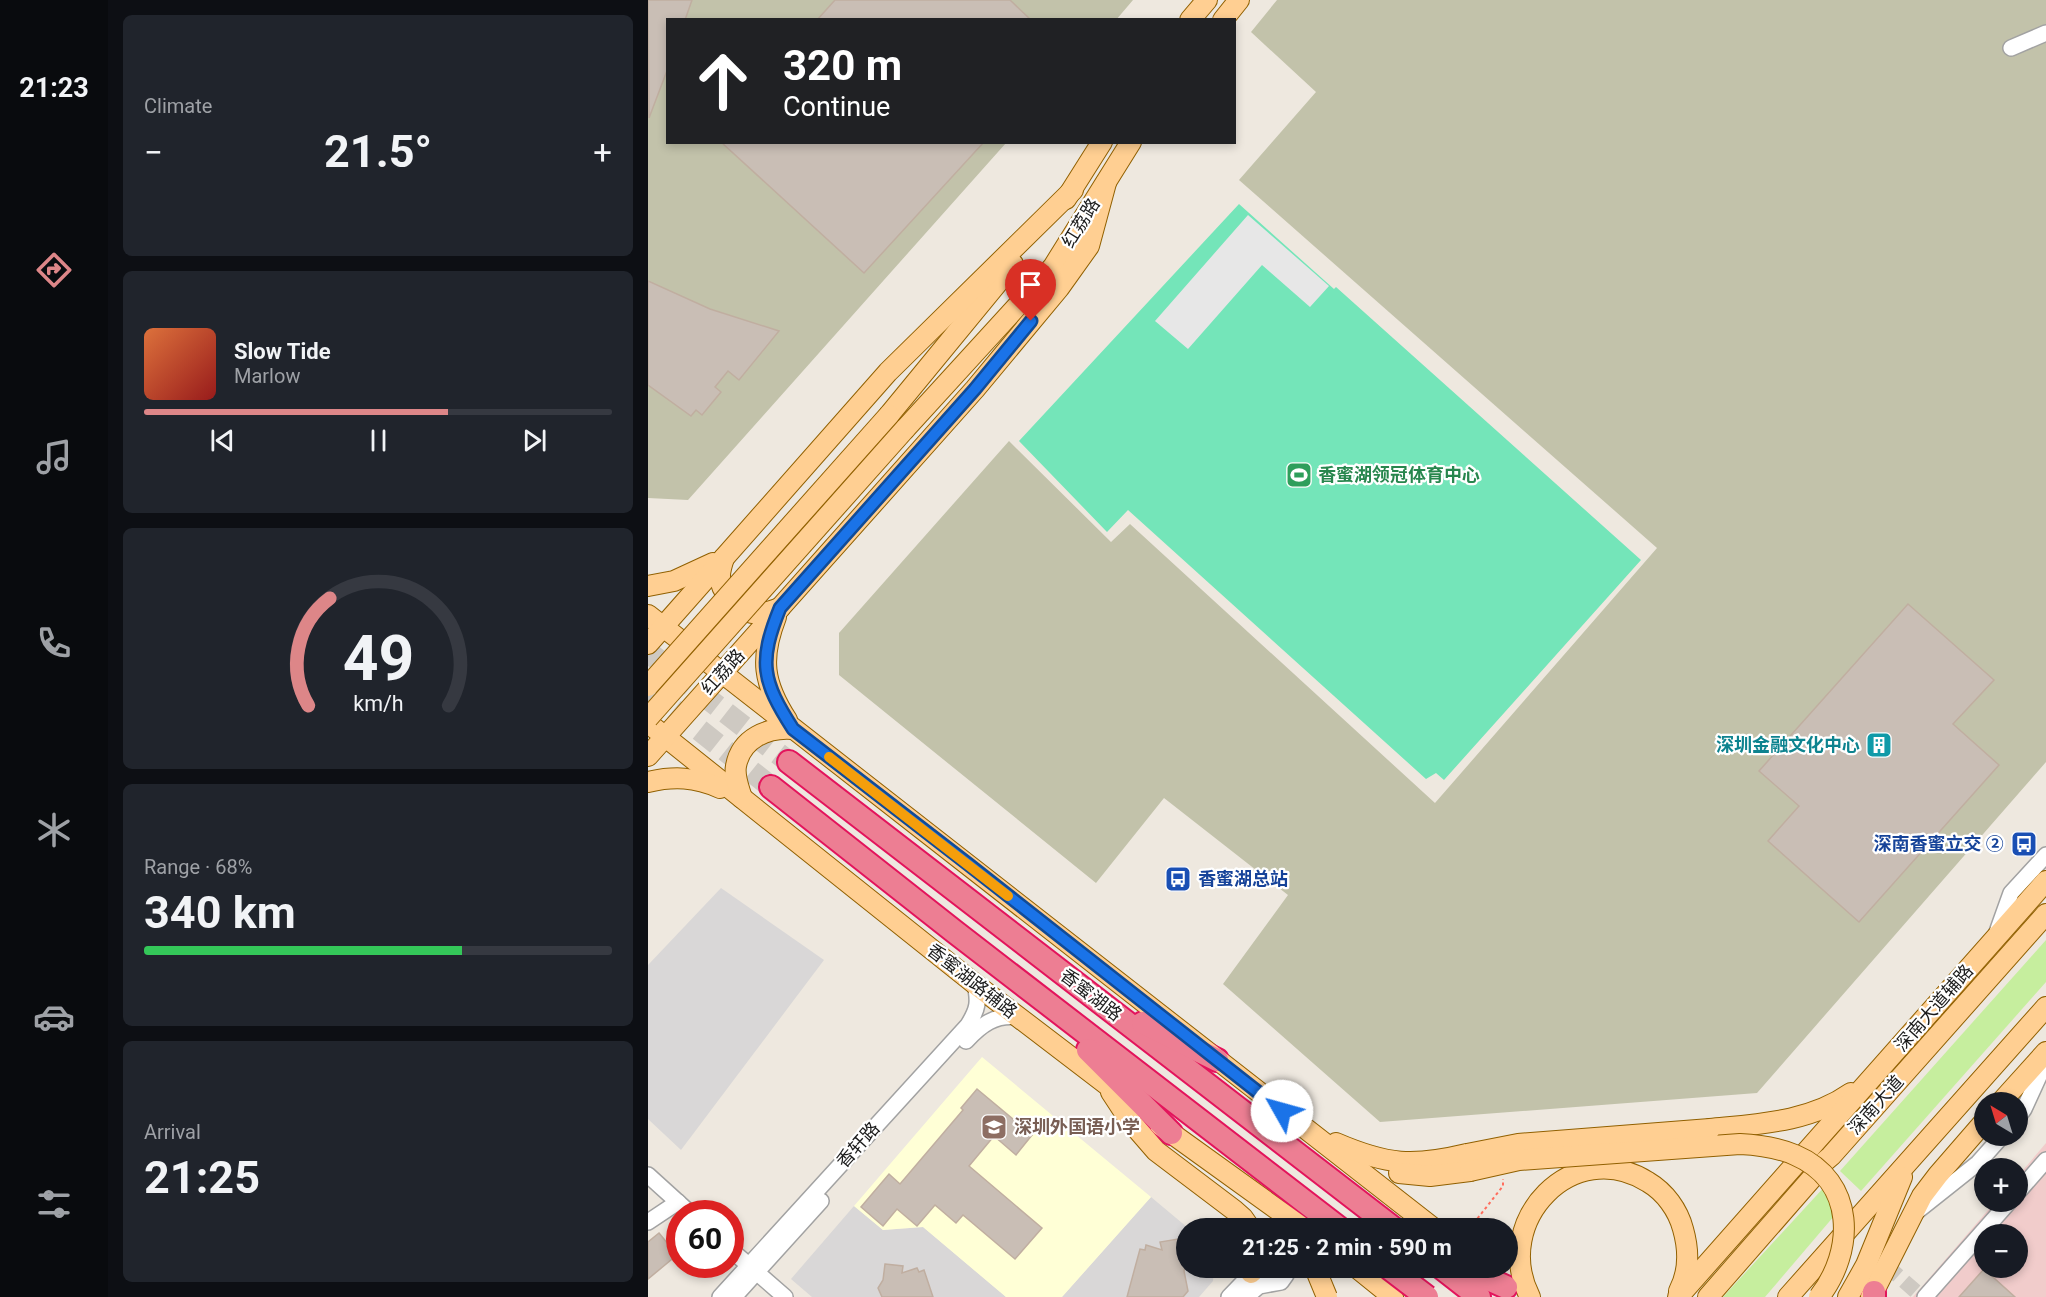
<!DOCTYPE html>
<html lang="en">
<head>
<meta charset="utf-8">
<style>
	:root { --surface:#171b24; --page:#20242c; --text:#f1f3f6; --muted:#9ea1a6; --line:#363941; --accent:#dd8688 }
	body { margin:0; font-family:Roboto,"Noto Sans SC",sans-serif; background:var(--page); color:var(--text); height:100vh; display:flex; flex-direction:column; font-size:22px; white-space:nowrap }
	* { box-sizing:border-box; margin:0 }
	p { font-size:20px; color:var(--muted) }
	.icon { flex:none; width:33px; height:33px; fill:none; stroke:currentColor; stroke-width:2; stroke-linecap:round; stroke-linejoin:round }
	.map { position:relative; flex:1; overflow:hidden }
	.sheet { display:flex; flex-direction:column; gap:15px; padding:15px; background:#0d0f14; width:540px }
	.sheet>* { flex:none }
	.banner { position:absolute; left:18px; top:18px; width:570px; height:126px; border-radius:0px; box-shadow:0 3px 9px #0003; background:#202124; color:#fff; overflow:hidden }
	.needle { width:39px; rotate:322deg }
	.fabs { position:absolute; left:1326px; top:1092px; display:grid; gap:12px }
	.fabs a { display:grid; place-items:center; width:54px; height:54px; border-radius:50%; background:var(--surface); box-shadow:0 3px 9px #0003; font-size:30px }
	.speed { position:absolute; left:18px; top:1200px; display:flex; gap:12px; font-size:30px; font-weight:700; text-align:center }
	.speed>* { display:grid; place-content:center; width:78px; height:78px; border-radius:50%; background:var(--surface); box-shadow:0 3px 9px #0003; line-height:1 }
	.speed .limit { border:9px solid #d22; background:#fff; color:#111 }
	.pin { position:absolute; display:grid; place-items:center; width:51px; height:51px; color:#fff; margin:-62px -26px; border-radius:50% 50% 50% 0; rotate:-45deg; box-shadow:0 0 6px #0007 }
	.pin .icon { rotate:45deg }
	.me { position:absolute; width:66px; margin:-33px; rotate:308deg; stroke-linejoin:round; filter:drop-shadow(0 0 4px #0008) }
	.turn { display:flex; align-items:center; gap:21px; height:126px; padding:0 18px; font-size:27px }
	.turn .icon { width:78px; height:78px; stroke-width:2.5 }
	.turn b { display:block; font-size:42px; line-height:51px }
	.big { font-size:45px; font-weight:700; line-height:1.1 }
	.sheet .card { flex:1; display:flex; flex-direction:column; justify-content:center; gap:9px; min-width:0; padding:0 21px; border-radius:9px; background:var(--page) }
	.sheet .dial { align-items:center; gap:0 }
	.dial svg { height:156px; overflow:visible; fill:none; stroke:var(--line); stroke-width:7; stroke-linecap:round; text-anchor:middle }
	.dial text { fill:var(--text); stroke:none }
	.song { display:flex; align-items:center; gap:18px }
	.cover { width:72px; height:72px; border-radius:9px; background:linear-gradient(135deg,hsl(20 70% 55%),hsl(0 70% 35%)) }
	.played { height:6px; border-radius:3px; background:linear-gradient(90deg,var(--accent) 65%,var(--line) 65%) }
	.keys { display:flex; justify-content:space-around; direction:ltr }
	.heat { display:flex; justify-content:space-between; align-items:center; font-size:33px; direction:ltr }
	.charge { height:9px; border-radius:4px; background:linear-gradient(90deg,#34c759 68%,var(--line) 0) }
	.trip { position:absolute; left:528px; top:1218px; width:342px; height:60px; border-radius:30px; background:var(--surface); box-shadow:0 3px 9px #0003; font-weight:700; line-height:60px; text-align:center }
	main { display:flex; flex:1; min-height:0 }
	.tabs { display:flex; flex-direction:column; width:108px; justify-content:space-around; align-items:center; background:#090b0e; color:var(--muted) }
	.tabs .icon { width:42px; height:42px }
	.tabs .selected { color:var(--accent) }
	.tabs b { font-size:27px; color:var(--text) }
	.map>svg:first-child { display:block }
	.residential { fill:#d9d7d7 }
	.commercial { fill:#f1cccb; fill-rule:evenodd }
	.education { fill:#ffffd6 }
	.construction { fill:#c2c2aa }
	.grass { fill:#c6ee9e }
	.pitch { fill:#74e5b9 }
	.parking { fill:#e7e7e7 }
	.building { fill:#c9beb5; stroke:#c0aea0; stroke-width:1.5 }
	.lines { fill:none; stroke-linecap:round; stroke-linejoin:round }
	.minor-tunnel { stroke:#cec9c2; stroke-width:15; stroke-dasharray:15 8; stroke-linecap:butt }
	.highway-tunnel { stroke:#cec9c2; stroke-width:22; stroke-dasharray:22 11; stroke-linecap:butt }
	.minor-casing { stroke:#a2a2a2; stroke-width:18 }
	.major-casing { stroke:#916000; stroke-width:22 }
	.highway-casing { stroke:#e3145c; stroke-width:26 }
	.path { stroke:#ff6e5e; stroke-width:2; stroke-dasharray:3 3; stroke-linecap:butt }
	.minor { stroke:#fff; stroke-width:15 }
	.major { stroke:#ffcf92; stroke-width:20 }
	.highway { stroke:#ed7e93; stroke-width:22 }
	.major-bridge-casing { stroke:#916000; stroke-width:22; stroke-linecap:butt }
	.highway-bridge-casing { stroke:#e3145c; stroke-width:26; stroke-linecap:butt }
	.major-bridge { stroke:#ffcf92; stroke-width:20 }
	.highway-bridge { stroke:#ed7e93; stroke-width:22 }
	.route-casing { stroke:#114b97; stroke-width:15 }
	.route { stroke:#1a73e8; stroke-width:10 }
	.slow { stroke:#f59e0b; stroke-width:10 }
	.labels { text-anchor:middle; stroke-width:4.5; stroke-linejoin:round; paint-order:stroke }
	.street-label { font-size:18px; fill:#1b1b1b; stroke:#fff }
	.leisure-label { font-size:18px; font-weight:bold; fill:#27864d; stroke:#fff; text-anchor:start }
	.culture-label { font-size:18px; font-weight:bold; fill:#0d838f; stroke:#fff; text-anchor:end }
	.transit-label { font-size:18px; font-weight:bold; fill:#164399; stroke:#fff; text-anchor:end }
	.education-label { font-size:18px; font-weight:bold; fill:#785e54; stroke:#fff; text-anchor:start }
</style>
</head>
<body>
<main>
<nav class="tabs">
<b>21:23</b>
<svg class="icon selected" aria-label="directions" viewBox="0 0 24 24"><path d="M12 3l9 9-9 9-9-9zM9 14v-3h6M13 9l2 2-2 2"/></svg>
<svg class="icon" aria-label="music" viewBox="0 0 24 24"><path d="M9 18V5l10-2v13"/><circle cx="6" cy="18" r="3"/><circle cx="16" cy="16" r="3"/></svg>
<svg class="icon" aria-label="phone" viewBox="0 0 24 24"><path d="M5 4h4l2 5-3 2q2 4 5 5l2-3 5 2v4C11 20 4 13 5 4z"/></svg>
<svg class="icon" aria-label="climate" viewBox="0 0 24 24"><path d="M12 3v18M4 7l16 10M4 17L20 7"/></svg>
<svg class="icon" aria-label="car" viewBox="0 0 24 24"><path d="M5 17H2v-5l4-1 3-4h7l3 4 3 1v5h-3M9 17h6M6 11h13"/><circle cx="7" cy="17" r="2"/><circle cx="17" cy="17" r="2"/></svg>
<svg class="icon" aria-label="filters" viewBox="0 0 24 24"><path d="M4 7h16M4 17h16"/><circle cx="9" cy="7" r="2"/><circle cx="15" cy="17" r="2"/></svg>
</nav>
<section class="sheet">
<div class="card"><p>Climate</p>
<div class="heat"><a>−</a><b class="big">21.5°</b><a>+</a></div>
</div>
<div class="card">
<div class="song"><i class="cover"></i><div><b>Slow Tide</b><p>Marlow</p></div></div>
<div class="played"></div>
<div class="keys"><svg class="icon" aria-label="previous" viewBox="0 0 24 24"><path d="M18 5L8 12l10 7zM5 5v14"/></svg><svg class="icon" aria-label="pause" viewBox="0 0 24 24"><path d="M8 5v14M16 5v14"/></svg><svg class="icon" aria-label="next" viewBox="0 0 24 24"><path d="M6 5l10 7-10 7zM19 5v14"/></svg></div>
</div>
<div class="card dial"><svg viewBox="0 0 100 80">
<path d="M14 69A42 42 0 1 1 86 69"/>
<path d="M14 69A42 42 0 0 1 25 14" stroke="#dd8688"/>
<text x="50" y="56" font-size="32" font-weight="700">49</text>
<text x="50" y="72" font-size="11">km/h</text>
</svg></div>
<div class="card"><p>Range · 68%</p><b class="big">340 km</b><div class="charge"></div></div>
<div class="card"><p>Arrival</p><b class="big">21:25</b></div>
</section>
<div class="map">
<svg width="1398" height="1297" viewBox="0 0 1398 1297">
	<rect width="100%" height="100%" fill="#eee8df"/>
	<g class="residential">
		<polygon points="73,888 176,960 33,1150 0,1119 0,965"/>
		<polygon points="503,1197 540,1228 538,1268 566,1268 565,1281 551,1297 414,1297"/>
		<polygon points="206,1206 235,1230 275,1227 358,1297 164,1297 143,1279"/>
	</g>
	<path class="commercial" d="M1398,1143V1297H1265L1347,1202H1370V1176ZM1336,1234H1370V1268H1336Z"/>
	<polygon class="education" points="334,1057 503,1197 414,1297 358,1297 275,1227 235,1230 206,1206"/>
	<g class="construction">
		<polygon points="0,0 485,0 468,20 20,20 20,142 358,143 40,500 0,498"/>
		<polygon points="629,0 1398,0 1398,762 1109,1093 732,1122 575,984 640,895 516,798 448,883 191,675 191,633 361,441 463,542 482,524 787,803 1009,548 591,180 668,92 603,32"/>
	</g>
	<g class="grass">
		<polygon points="1398,940 1398,982 1213,1191 1192,1171"/>
		<polygon points="1179,1184 1198,1202 1117,1297 1075,1297"/>
	</g>
	<polygon class="pitch" points="591,204 686,289 688,287 993,560 796,780 788,773 778,779 480,510 459,532 371,441"/>
	<polygon class="parking" points="600,215 681,286 662,307 614,265 540,349 507,321"/>
	<g class="building">
		<polygon points="0,0 44,0 37,20 20,20 20,68 1,118"/>
		<polygon points="187,0 362,0 383,20 169,20"/>
		<polygon points="73,142 336,142 216,273"/>
		<polygon points="0,281 62,309 131,331 91,380 80,371 67,387 73,392 54,415 48,410 43,416 0,385"/>
		<polygon points="1260,604 1346,680 1305,724 1351,765 1211,922 1120,841 1151,806 1111,771"/>
		<polygon points="329,1089 384,1135 368,1155 346,1136 321,1166 394,1228 367,1259 315,1215 308,1223 287,1205 269,1226 249,1209 235,1226 213,1207 241,1174 252,1184 315,1110 313,1108"/>
		<polygon points="11,1233 29,1255 0,1279 0,1242"/>
		<polygon points="530,1239 533,1254 538,1261 536,1271 540,1291 535,1297 479,1297 492,1249 497,1250 498,1245 514,1250 512,1242"/>
		<polygon points="237,1264 255,1266 254,1273 269,1268 271,1272 276,1270 285,1297 234,1297 230,1288 235,1280"/>
		<polygon points="1336,1269 1367,1297 1311,1297"/>
	</g>
	<g class="lines">
		<polyline class="minor-tunnel" points="1239,1266 1274,1297"/>
		<g class="highway-tunnel">
			<polyline points="0,652 141,762"/>
			<polyline points="0,689 123,787"/>
		</g>
		<g class="minor-casing">
			<g id="minor">
				<polyline points="1363,48 1398,33"/>
				<polyline points="1349,932 1363,893 1398,855"/>
				<path d="M318,1041C333,1025 347,1014 370,1017"/>
				<polyline points="1370,1117 1376,1109 1398,1061"/>
				<polyline points="0,1175 43,1214"/>
				<polyline points="1370,1192 1398,1160"/>
				<polyline points="1267,1213 1330,1163 1354,1136"/>
				<polyline points="0,1222 30,1202"/>
				<polyline points="82,1249 137,1297"/>
				<path d="M72,1297L320,1025C330,1009 331,1002 327,984"/>
				<polyline points="86,1297 173,1201"/>
				<polyline points="581,1297 609,1268"/>
				<polyline points="598,1297 611,1286 633,1282 638,1275 637,1268"/>
				<polyline points="1277,1297 1361,1202"/>
			</g>
		</g>
		<g class="major-casing">
			<g id="major">
				<polyline points="542,20 559,0"/>
				<polyline points="575,20 591,0"/>
				<polyline points="418,199 454,142"/>
				<polyline points="241,415 365,264"/>
				<polyline points="257,429 405,267 483,142"/>
				<path d="M76,558C74,564 72,571 72,576C72,592 89,610 104,613C114,615 122,611 132,608"/>
				<polyline points="0,586 26,581 65,563"/>
				<polyline points="0,615 785,1228"/>
				<path d="M128,617C112,658 115,683 139,720"/>
				<polyline points="0,644 240,372 425,190"/>
				<polyline points="0,723 327,984 479,1100"/>
				<polyline points="0,756 327,389 411,288 441,246 458,183"/>
				<path d="M0,782C26,776 47,777 72,788"/>
				<path d="M94,798C91,788 86,777 88,766C93,738 120,727 145,729"/>
				<polyline points="463,1092 482,1121 508,1151 586,1210 595,1218 602,1228"/>
				<polyline points="1353,1102 1398,1052"/>
				<polyline points="512,1125 655,1228"/>
				<path d="M1062,1129C1111,1124 1162,1122 1203,1093"/>
				<path d="M688,1143C739,1165 765,1167 819,1154"/>
				<polyline points="751,1173 782,1176 822,1171"/>
				<polyline points="709,1268 745,1297"/>
				<polyline points="603,1273 604,1268"/>
				<path d="M882,1297C843,1221 925,1135 1000,1182C1017,1192 1030,1210 1035,1229C1041,1250 1041,1272 1031,1291"/>
				<polyline points="1030,1297 1398,881"/>
				<polyline points="1060,1297 1171,1170 1176,1162 1183,1156 1398,914"/>
				<polyline points="1140,1297 1398,1007"/>
				<polyline points="1200,1297 1218,1265 1254,1177"/>
				<polyline points="1223,1297 1274,1196 1290,1175 1336,1122"/>
			</g>
		</g>
		<g class="highway-casing">
			<g id="highway">
				<polyline points="141,762 745,1228"/>
				<polyline points="123,787 307,932 691,1228"/>
				<polyline points="495,1023 569,1060"/>
				<polyline points="440,1050 523,1133"/>
				<polyline points="794,1268 831,1297"/>
				<polyline points="816,1268 858,1287"/>
				<polyline points="1226,1297 1226,1292"/>
			</g>
		</g>
		<polyline class="path" points="822,1228 855,1186 855,1179"/>
		<use href="#minor" class="minor"/>
		<use href="#major" class="major"/>
		<use href="#highway" class="highway"/>
		<g class="major-bridge-casing">
			<g id="major-bridge">
				<polyline points="0,686 241,415"/>
				<polyline points="0,718 257,429"/>
				<polyline points="819,1154 870,1144 1062,1129"/>
				<path d="M822,1171L871,1160L1092,1144C1111,1145 1129,1147 1147,1155C1208,1181 1207,1251 1171,1297"/>
				<polyline points="667,1268 679,1297"/>
			</g>
		</g>
		<g class="highway-bridge-casing">
			<polyline id="highway-bridge" points="741,1268 779,1297"/>
		</g>
		<use href="#major-bridge" class="major-bridge"/>
		<use href="#highway-bridge" class="highway-bridge"/>
	</g>
	<g class="lines">
		<g class="route-casing">
			<path id="route" d="M383,321L327,389L132,608C110,662 114,681 145,729L320,864L634,1111"/>
		</g>
		<use href="#route" class="route"/>
		<polyline class="slow" points="181,757 360,896"/>
	</g>
	<defs>
		<g id="stadium-square" transform="scale(1.35)"><rect x="-9" y="-9" width="18" height="18" rx="4" fill="#2e9e5b" stroke="#fff"/><path d="M0-5a6.5 5 0 1 0 0 10a6.5 5 0 1 0 0-10ZM-3.5-1.8h7v3.6h-7Z" fill="#fff"/></g>
		<g id="building-square" transform="scale(1.35)"><rect x="-9" y="-9" width="18" height="18" rx="4" fill="#0f9aa8" stroke="#fff"/><path d="M-4-6H4V6H1V3H-1V6H-4ZM-2.5-4.3h1.7v1.8h-1.7ZM.8-4.3h1.7v1.8H.8ZM-2.5-1h1.7V.8h-1.7ZM.8-1h1.7V.8H.8Z" fill="#fff"/></g>
		<g id="bus-square" transform="scale(1.35)"><rect x="-9" y="-9" width="18" height="18" rx="4" fill="#1a4fb4" stroke="#fff"/><path d="M-5-6H5V4H4V6H2V4H-2V6H-4V4H-5ZM-3.5-4V0h7V-4ZM-3.5 1.2v1.5H-2V1.2ZM2 1.2v1.5H3.5V1.2Z" fill="#fff"/></g>
		<g id="school-square" transform="scale(1.35)"><rect x="-9" y="-9" width="18" height="18" rx="4" fill="#8d6e63" stroke="#fff"/><path d="M0-5L7-2L0 1L-7-2ZM-4 1L0 2.5L4 1V4Q0 6-4 4Z" fill="#fff"/></g>
	</defs>
	<g fill-rule="evenodd">
		<use href="#stadium-square" x="651" y="475"/>
		<use href="#building-square" x="1231" y="745"/>
		<use href="#bus-square" x="1376" y="844"/>
		<use href="#bus-square" x="530" y="879"/>
		<use href="#school-square" x="346" y="1127"/>
	</g>
	<g class="labels">
		<g class="street-label">
			<text transform="translate(433 223) rotate(-58)" y="6">红荔路</text>
			<text transform="translate(75 672) rotate(-48)" y="6">红荔路</text>
			<text transform="translate(324 981) rotate(38)" y="6">香蜜湖路辅路</text>
			<text transform="translate(443 995) rotate(38)" y="6">香蜜湖路</text>
			<text transform="translate(1286 1008) rotate(-49)" y="6">深南大道辅路</text>
			<text transform="translate(1228 1105) rotate(-48)" y="6">深南大道</text>
			<text transform="translate(210 1145) rotate(-48)" y="6">香轩路</text>
		</g>
		<g class="leisure-label">
			<text x="670" y="481">香蜜湖领冠体育中心</text>
		</g>
		<g class="culture-label">
			<text x="1212" y="751">深圳金融文化中心</text>
		</g>
		<g class="transit-label">
			<text x="1356" y="850">深南香蜜立交 ②</text>
			<text x="550" y="885" text-anchor="start">香蜜湖总站</text>
		</g>
		<g class="education-label">
			<text x="366" y="1133">深圳外国语小学</text>
		</g>
	</g>
</svg>
<div class="fabs">
<a><svg class="needle" viewBox="-14 -14 28 28"><path d="M0-13l5 13h-10z" fill="#e53935"/><path d="M0 13l5-13h-10z" fill="#9ea1a6"/></svg></a>
<a>+</a>
<a>−</a>
</div>
<div class="speed"><div class="limit">60</div></div>
<div class="pin" style="left:383px;top:321px;background:#d93025"><svg class="icon" aria-label="arrive" viewBox="0 0 24 24"><path d="M6 21V4h12l-3 4 3 4H6"/></svg></div>
<svg class="me" style="left:634px;top:1111px" viewBox="-20 -20 40 40"><circle r="19" fill="#fff"/><path d="M0-13L10 11 0 6-10 11z" fill="#1a73e8"/></svg>
<div class="trip">21:25 · 2 min · 590 m</div>
<div class="banner">
<div class="turn"><svg class="icon" aria-label="ahead" viewBox="0 0 24 24"><path d="M12 20V5M6 11l6-6 6 6"/></svg><div><b>320 m</b>Continue</div></div>
</div>
</div>
</main>
</body>
</html>
